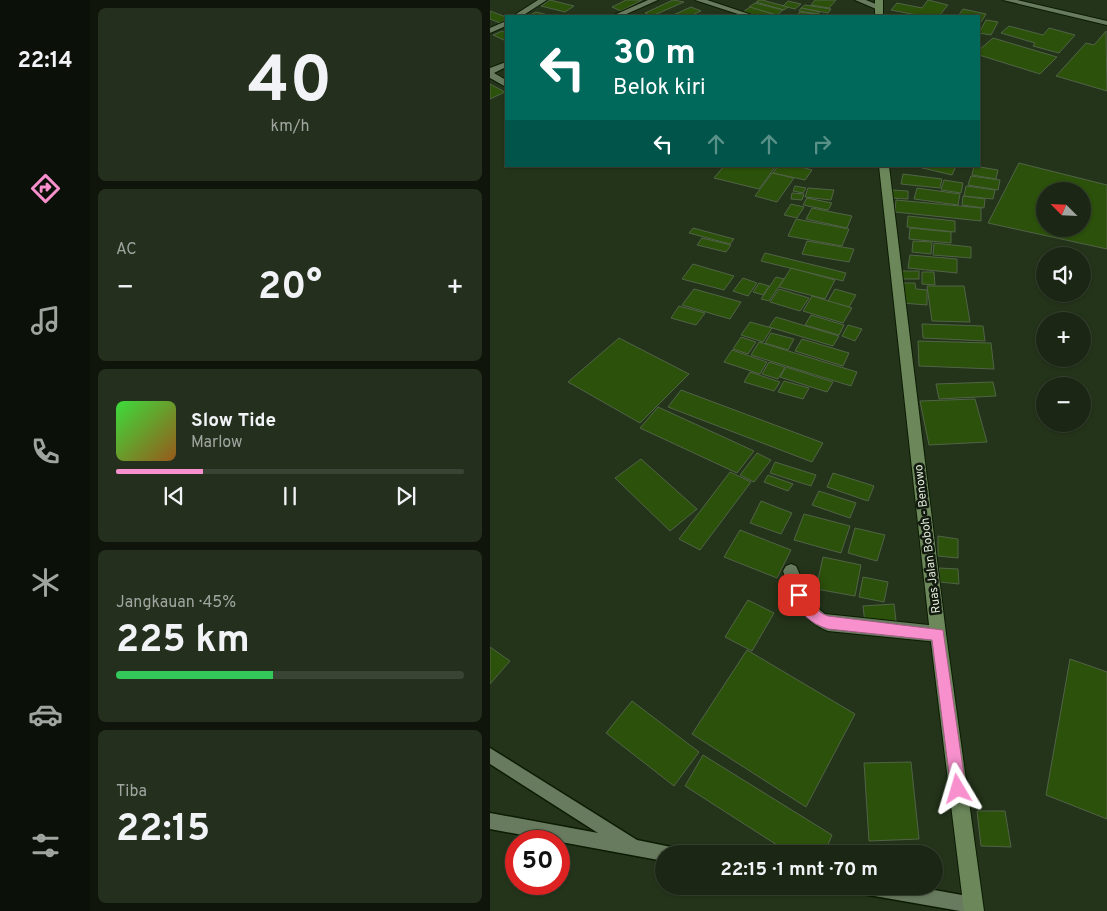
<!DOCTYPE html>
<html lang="id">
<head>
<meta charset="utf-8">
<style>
	:root { --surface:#1b2714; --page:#242f1d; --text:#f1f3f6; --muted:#a0a5a0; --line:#394434; --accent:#f790cd }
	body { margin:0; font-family:Overpass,sans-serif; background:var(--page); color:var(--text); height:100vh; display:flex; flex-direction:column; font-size:19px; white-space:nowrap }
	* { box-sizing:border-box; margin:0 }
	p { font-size:16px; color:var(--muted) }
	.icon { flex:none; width:28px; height:28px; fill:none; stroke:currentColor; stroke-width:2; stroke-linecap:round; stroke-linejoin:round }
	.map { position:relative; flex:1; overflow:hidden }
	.details { display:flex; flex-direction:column; gap:8px; padding:8px; background:#0f150b; width:400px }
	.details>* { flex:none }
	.banner { position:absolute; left:15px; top:15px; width:475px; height:152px; border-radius:0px; box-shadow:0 1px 4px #0004,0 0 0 1px var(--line); background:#00695c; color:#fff; overflow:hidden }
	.needle { width:32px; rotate:294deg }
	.controls { position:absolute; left:546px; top:182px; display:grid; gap:10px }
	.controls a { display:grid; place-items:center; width:55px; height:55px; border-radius:50%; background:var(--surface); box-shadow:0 1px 4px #0004,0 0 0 1px var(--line); font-size:25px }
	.speed { position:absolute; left:15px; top:830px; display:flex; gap:10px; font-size:25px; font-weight:700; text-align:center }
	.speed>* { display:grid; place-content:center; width:65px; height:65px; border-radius:50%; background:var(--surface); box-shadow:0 1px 4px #0004,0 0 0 1px var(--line); line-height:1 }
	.speed .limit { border:8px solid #d22; background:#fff; color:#111 }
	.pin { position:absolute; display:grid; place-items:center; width:42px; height:42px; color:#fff; margin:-21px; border-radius:10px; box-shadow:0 2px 8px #0006 }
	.me { position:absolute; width:55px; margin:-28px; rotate:353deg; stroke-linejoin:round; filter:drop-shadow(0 0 4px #0008) }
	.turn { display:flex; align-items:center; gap:18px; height:105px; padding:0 25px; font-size:22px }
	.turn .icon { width:65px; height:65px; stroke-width:2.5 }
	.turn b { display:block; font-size:35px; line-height:42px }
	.lanes { display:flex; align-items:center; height:48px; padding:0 25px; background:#0003; justify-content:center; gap:25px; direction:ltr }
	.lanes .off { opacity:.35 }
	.big { font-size:38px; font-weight:700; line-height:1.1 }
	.details .widget { flex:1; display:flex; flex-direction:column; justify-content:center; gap:8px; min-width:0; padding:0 18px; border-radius:8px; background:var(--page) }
	.details .dial { align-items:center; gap:0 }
	.dial b { font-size:65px; line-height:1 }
	.song { display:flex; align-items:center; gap:15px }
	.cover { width:60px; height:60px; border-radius:8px; background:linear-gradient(135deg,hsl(120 70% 55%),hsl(30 70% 35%)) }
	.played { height:5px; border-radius:2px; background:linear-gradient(90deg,var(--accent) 25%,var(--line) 25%) }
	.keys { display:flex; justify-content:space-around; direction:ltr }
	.heat { display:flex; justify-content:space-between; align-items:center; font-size:28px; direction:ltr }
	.charge { height:8px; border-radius:4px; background:linear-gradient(90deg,#34c759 45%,var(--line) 0) }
	.trip { position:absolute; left:165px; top:845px; width:288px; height:50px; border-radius:25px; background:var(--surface); box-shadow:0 1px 4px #0004,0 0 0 1px var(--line); font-weight:700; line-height:50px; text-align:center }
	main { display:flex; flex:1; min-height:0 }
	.dock { display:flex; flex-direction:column; width:90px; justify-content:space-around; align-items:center; background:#0b1008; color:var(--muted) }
	.dock .icon { width:35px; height:35px }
	.dock .current { color:var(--accent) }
	.dock b { font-size:22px; color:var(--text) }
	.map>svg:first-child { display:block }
	.building { fill:#2c510b; stroke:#516347; fill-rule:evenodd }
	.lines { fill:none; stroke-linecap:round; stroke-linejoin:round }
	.service-casing { stroke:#0c1b03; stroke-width:3 }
	.minor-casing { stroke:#0c1b03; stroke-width:2 }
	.tertiary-casing { stroke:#0c1b03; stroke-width:2 }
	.secondary-casing { stroke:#0c1b03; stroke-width:2 }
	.service { fill:#687b5e; fill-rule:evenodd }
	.minor { fill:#687b5e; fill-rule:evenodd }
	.tertiary { fill:#687b5e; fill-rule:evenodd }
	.secondary { fill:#6c885b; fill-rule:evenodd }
	.route { fill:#f790cd; stroke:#a15e85 }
	.labels { text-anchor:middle; stroke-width:5; stroke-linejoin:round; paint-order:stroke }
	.street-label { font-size:12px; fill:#dfead9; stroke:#12190e }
</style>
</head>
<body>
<main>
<nav class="dock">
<b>22:14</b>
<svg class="icon current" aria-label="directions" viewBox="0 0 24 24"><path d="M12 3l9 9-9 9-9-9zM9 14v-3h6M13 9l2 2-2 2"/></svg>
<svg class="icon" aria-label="music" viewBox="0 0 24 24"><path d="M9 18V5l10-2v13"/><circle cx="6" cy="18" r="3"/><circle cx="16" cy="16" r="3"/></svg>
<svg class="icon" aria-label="phone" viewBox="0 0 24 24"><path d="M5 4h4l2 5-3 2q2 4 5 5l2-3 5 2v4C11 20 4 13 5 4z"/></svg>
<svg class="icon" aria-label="climate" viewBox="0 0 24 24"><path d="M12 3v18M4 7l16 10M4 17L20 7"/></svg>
<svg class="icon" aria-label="car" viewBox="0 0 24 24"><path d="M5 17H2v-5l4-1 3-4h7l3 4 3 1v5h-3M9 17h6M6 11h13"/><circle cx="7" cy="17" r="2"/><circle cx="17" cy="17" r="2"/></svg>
<svg class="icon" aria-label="filters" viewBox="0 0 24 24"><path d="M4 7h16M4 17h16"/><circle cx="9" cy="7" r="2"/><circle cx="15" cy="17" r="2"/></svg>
</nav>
<section class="details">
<div class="widget dial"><b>40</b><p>km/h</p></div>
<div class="widget"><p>AC</p>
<div class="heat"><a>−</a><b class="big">20°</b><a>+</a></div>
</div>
<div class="widget">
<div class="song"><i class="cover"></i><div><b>Slow Tide</b><p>Marlow</p></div></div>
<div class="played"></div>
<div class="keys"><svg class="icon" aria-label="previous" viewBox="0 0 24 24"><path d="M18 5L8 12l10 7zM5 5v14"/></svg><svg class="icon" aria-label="pause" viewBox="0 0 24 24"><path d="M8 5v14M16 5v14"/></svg><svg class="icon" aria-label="next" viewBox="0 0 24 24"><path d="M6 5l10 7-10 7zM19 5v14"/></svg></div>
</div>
<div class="widget"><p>Jangkauan · 45%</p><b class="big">225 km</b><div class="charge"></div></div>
<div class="widget"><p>Tiba</p><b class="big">22:15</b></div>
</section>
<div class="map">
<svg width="617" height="911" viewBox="0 0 617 911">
	<rect width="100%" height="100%" fill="#24341a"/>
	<g class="building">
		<polygon points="60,0 84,6 75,12 51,6"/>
		<polygon points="136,0 152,0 131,11 122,7"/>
		<polygon points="183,0 194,2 162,16 155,13"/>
		<polygon points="269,0 272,0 298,7 294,10 266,2"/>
		<polygon points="325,0 346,0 339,8 321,5"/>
		<polygon points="438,0 458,5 449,16 432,16 401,10 407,3 432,8"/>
		<polygon points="298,1 311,4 305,9 293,6"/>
		<polygon points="265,3 293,10 287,15 259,7"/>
		<polygon points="315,5 341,9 338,13 311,8"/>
		<polygon points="201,7 211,11 200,16 181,16"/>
		<polygon points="260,7 289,16 269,16 253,12"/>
		<polygon points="311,8 330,12 328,14 309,11"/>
		<polygon points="473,9 496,14 491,22 489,16 468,16"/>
		<polygon points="0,11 16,17 16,19 10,23 0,19"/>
		<polygon points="46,12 62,16 38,16"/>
		<polygon points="310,12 333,15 307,15"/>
		<polygon points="496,20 508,22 501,35 489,33"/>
		<polygon points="519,26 553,35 559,28 585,35 569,53 543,46 545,43 511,33"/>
		<polygon points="12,31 16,33 16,41 3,35"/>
		<polygon points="616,31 617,91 566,76 596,43 604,45"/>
		<polygon points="503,38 567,57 550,74 489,55 489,50"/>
		<polygon points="0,84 15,92 0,99"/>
		<path d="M529,163L617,185V249L498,223ZM555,191H592V229H555Z"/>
		<polygon points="234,166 286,166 269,189 224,178"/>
		<polygon points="288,166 308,166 322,170 315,180 283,173"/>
		<polygon points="424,166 466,166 462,175"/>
		<polygon points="484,166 508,170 506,179 482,175"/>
		<polygon points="282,173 304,178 287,202 265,196"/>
		<polygon points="413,174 452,179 450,188 411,184"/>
		<polygon points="481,176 510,180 508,190 478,185"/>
		<polygon points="454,180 473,183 471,193 451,190"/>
		<polygon points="305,186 316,188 313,193 303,191"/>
		<polygon points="476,186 505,190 503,199 474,196"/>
		<polygon points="318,188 344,190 341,200 315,197"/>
		<polygon points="427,188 470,194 468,205 424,199"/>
		<polygon points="402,190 418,191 418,199 402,198"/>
		<polygon points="302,193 314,194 312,200 301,199"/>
		<polygon points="473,196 495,199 494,208 472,205"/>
		<polygon points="317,198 342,203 338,210 313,205"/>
		<polygon points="406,200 491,208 491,221 405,212"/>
		<polygon points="301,204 314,207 307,218 294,215"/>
		<polygon points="322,208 362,216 357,228 316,219"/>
		<polygon points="418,216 465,221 465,232 417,227"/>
		<polygon points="306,219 359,229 352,246 298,236"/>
		<polygon points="203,228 244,239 240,244 199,233"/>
		<polygon points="420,228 461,232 461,243 419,239"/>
		<polygon points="212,238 241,245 236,252 207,245"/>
		<polygon points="317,241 364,249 359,262 312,254"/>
		<polygon points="423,241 442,242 441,254 422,252"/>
		<polygon points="444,243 481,247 481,258 443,255"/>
		<polygon points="275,253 356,273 353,281 271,261"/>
		<polygon points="420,255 467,259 467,273 418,268"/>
		<polygon points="203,264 244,276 234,290 192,279"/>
		<polygon points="301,268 345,280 335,299 289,287"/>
		<rect x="412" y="271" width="17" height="8"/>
		<polygon points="432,272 444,272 445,285 432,284"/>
		<polygon points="286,277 294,279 279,301 271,299"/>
		<polygon points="253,278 267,283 258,296 243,291"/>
		<polygon points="269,283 279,286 273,295 263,292"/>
		<polygon points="412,283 425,283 426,289 437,290 437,305 412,303"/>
		<polygon points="437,286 474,286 480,322 442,321"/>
		<polygon points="204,289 251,302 240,319 192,305"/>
		<polygon points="289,289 319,298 310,311 280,302"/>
		<polygon points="345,289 366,295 359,307 338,301"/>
		<polygon points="322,296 362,308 353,323 313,311"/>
		<polygon points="189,306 215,313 206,325 181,318"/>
		<polygon points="321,315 354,325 349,335 315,325"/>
		<polygon points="286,317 349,336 343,346 279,327"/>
		<polygon points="260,322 282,328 273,342 251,335"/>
		<polygon points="432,324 493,326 495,341 433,338"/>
		<polygon points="358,325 372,329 365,341 352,336"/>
		<polygon points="281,333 304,339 298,350 275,343"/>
		<polygon points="251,337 266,342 258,354 243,349"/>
		<polygon points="129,338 199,374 150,423 78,382"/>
		<polygon points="312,339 359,353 353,366 305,351"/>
		<polygon points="428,341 501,343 504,369 429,366"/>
		<polygon points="269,342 367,372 361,386 261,355"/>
		<polygon points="242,350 277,362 270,374 234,362"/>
		<polygon points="279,362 295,367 288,379 272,374"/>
		<polygon points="296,367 343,382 337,392 290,377"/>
		<polygon points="260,372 290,382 284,391 254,382"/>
		<polygon points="294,381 319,388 313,399 288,392"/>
		<polygon points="503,382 506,396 449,399 446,384"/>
		<polygon points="191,390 333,443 322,462 178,407"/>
		<polygon points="485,399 497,442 439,445 430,401"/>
		<polygon points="168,407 264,451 247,473 150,428"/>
		<polygon points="267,453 281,460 264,482 250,475"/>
		<polygon points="151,459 207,509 180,531 125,478"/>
		<polygon points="285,462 326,475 321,486 280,473"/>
		<polygon points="240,472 261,482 210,550 189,539"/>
		<polygon points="343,473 384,486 378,501 337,487"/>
		<polygon points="278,475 303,484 298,491 274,482"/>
		<polygon points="329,491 366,503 360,518 322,505"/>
		<polygon points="271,501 302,513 291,534 260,523"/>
		<polygon points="314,514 360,526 351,553 304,540"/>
		<polygon points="365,528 395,535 387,561 358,553"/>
		<polygon points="250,530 301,550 287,578 234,557"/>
		<polygon points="448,536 468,539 468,558 448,556"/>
		<polygon points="333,557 371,565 365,596 326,589"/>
		<polygon points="449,568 468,569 469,584 450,582"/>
		<polygon points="373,577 398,582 394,602 369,597"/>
		<polygon points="258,600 284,613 262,651 235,637"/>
		<polygon points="404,604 406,621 375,623 373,606"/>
		<polygon points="0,647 20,661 0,684"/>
		<polygon points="257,650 365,714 316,807 202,734"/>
		<polygon points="580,659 617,672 617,819 556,795"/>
		<polygon points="142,701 209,752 184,786 116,733"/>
		<polygon points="213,755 342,835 334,854 301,854 195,786"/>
		<polygon points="421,762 429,839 379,841 374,763"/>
		<polygon points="487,811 515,811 521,847 491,846"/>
	</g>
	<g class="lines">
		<g class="service-casing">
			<g id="service">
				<polygon points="0,748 147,840 186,848 188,854 174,854 174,861 0,829 0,813 108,833 0,764"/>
				<polygon points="365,886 422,886 483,897 489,899 491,905 488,911 470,911 373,894 367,892"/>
			</g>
		</g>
		<g class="minor-casing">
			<g id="minor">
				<polygon points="48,0 57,0 32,16 23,16"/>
				<polygon points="158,0 168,0 132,16 122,16"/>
				<polygon points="205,0 217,0 265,16 254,16"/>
				<polygon points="365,0 376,0 393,7 386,9"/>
				<polygon points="16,21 16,26 0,33 0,28"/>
				<polygon points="16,62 16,67 4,73 16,80 16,87 0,78 0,68"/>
				<path d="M301,564L306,566C315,585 318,601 335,614L448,626L454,629L456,634L454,639L448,642L338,631C310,620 302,598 293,571L296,566Z"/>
			</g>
		</g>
		<g class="tertiary-casing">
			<polygon id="tertiary" points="513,0 527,0 617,21 617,25"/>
		</g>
		<g class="secondary-casing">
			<g id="secondary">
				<rect x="385" y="0" width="8" height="16"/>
				<polygon points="389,166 399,166 456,634 494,911 474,911 440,634"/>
			</g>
		</g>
		<use href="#service" class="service"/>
		<use href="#minor" class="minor"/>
		<use href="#tertiary" class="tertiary"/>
		<use href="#secondary" class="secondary"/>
	</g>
	<path class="route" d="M309,589C321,594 321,611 338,616L453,630L476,789L474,794L468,796L463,794L461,789L442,640L338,629C319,623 310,613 302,595L304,591Z"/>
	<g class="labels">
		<g class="street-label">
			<text transform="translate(437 539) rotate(-97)" y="4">Ruas Jalan Boboh - Benowo</text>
		</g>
	</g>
</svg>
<div class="controls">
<a><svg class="needle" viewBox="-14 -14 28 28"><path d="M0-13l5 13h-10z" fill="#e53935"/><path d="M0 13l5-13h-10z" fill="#a0a5a0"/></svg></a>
<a><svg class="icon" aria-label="sound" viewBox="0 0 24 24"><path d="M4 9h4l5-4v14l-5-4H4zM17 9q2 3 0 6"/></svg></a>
<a>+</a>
<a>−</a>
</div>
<div class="speed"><div class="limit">50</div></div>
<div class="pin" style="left:309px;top:595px;background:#d93025"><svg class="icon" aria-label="arrive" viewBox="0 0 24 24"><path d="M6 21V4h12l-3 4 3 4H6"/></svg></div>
<svg class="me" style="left:468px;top:789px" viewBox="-20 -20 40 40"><path d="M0-17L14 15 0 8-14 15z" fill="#f790cd" stroke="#fff" stroke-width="4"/></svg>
<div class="trip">22:15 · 1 mnt · 70 m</div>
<div class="banner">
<div class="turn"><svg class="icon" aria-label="left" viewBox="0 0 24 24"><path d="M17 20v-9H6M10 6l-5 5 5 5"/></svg><div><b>30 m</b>Belok kiri</div></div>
<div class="lanes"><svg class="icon" aria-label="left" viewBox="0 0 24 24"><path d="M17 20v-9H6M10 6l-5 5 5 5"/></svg><svg class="icon off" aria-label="ahead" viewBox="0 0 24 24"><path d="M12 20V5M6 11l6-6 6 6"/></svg><svg class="icon off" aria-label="ahead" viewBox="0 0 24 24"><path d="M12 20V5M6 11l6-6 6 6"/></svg><svg class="icon off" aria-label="right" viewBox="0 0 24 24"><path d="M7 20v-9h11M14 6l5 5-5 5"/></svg></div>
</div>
</div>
</main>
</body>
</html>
